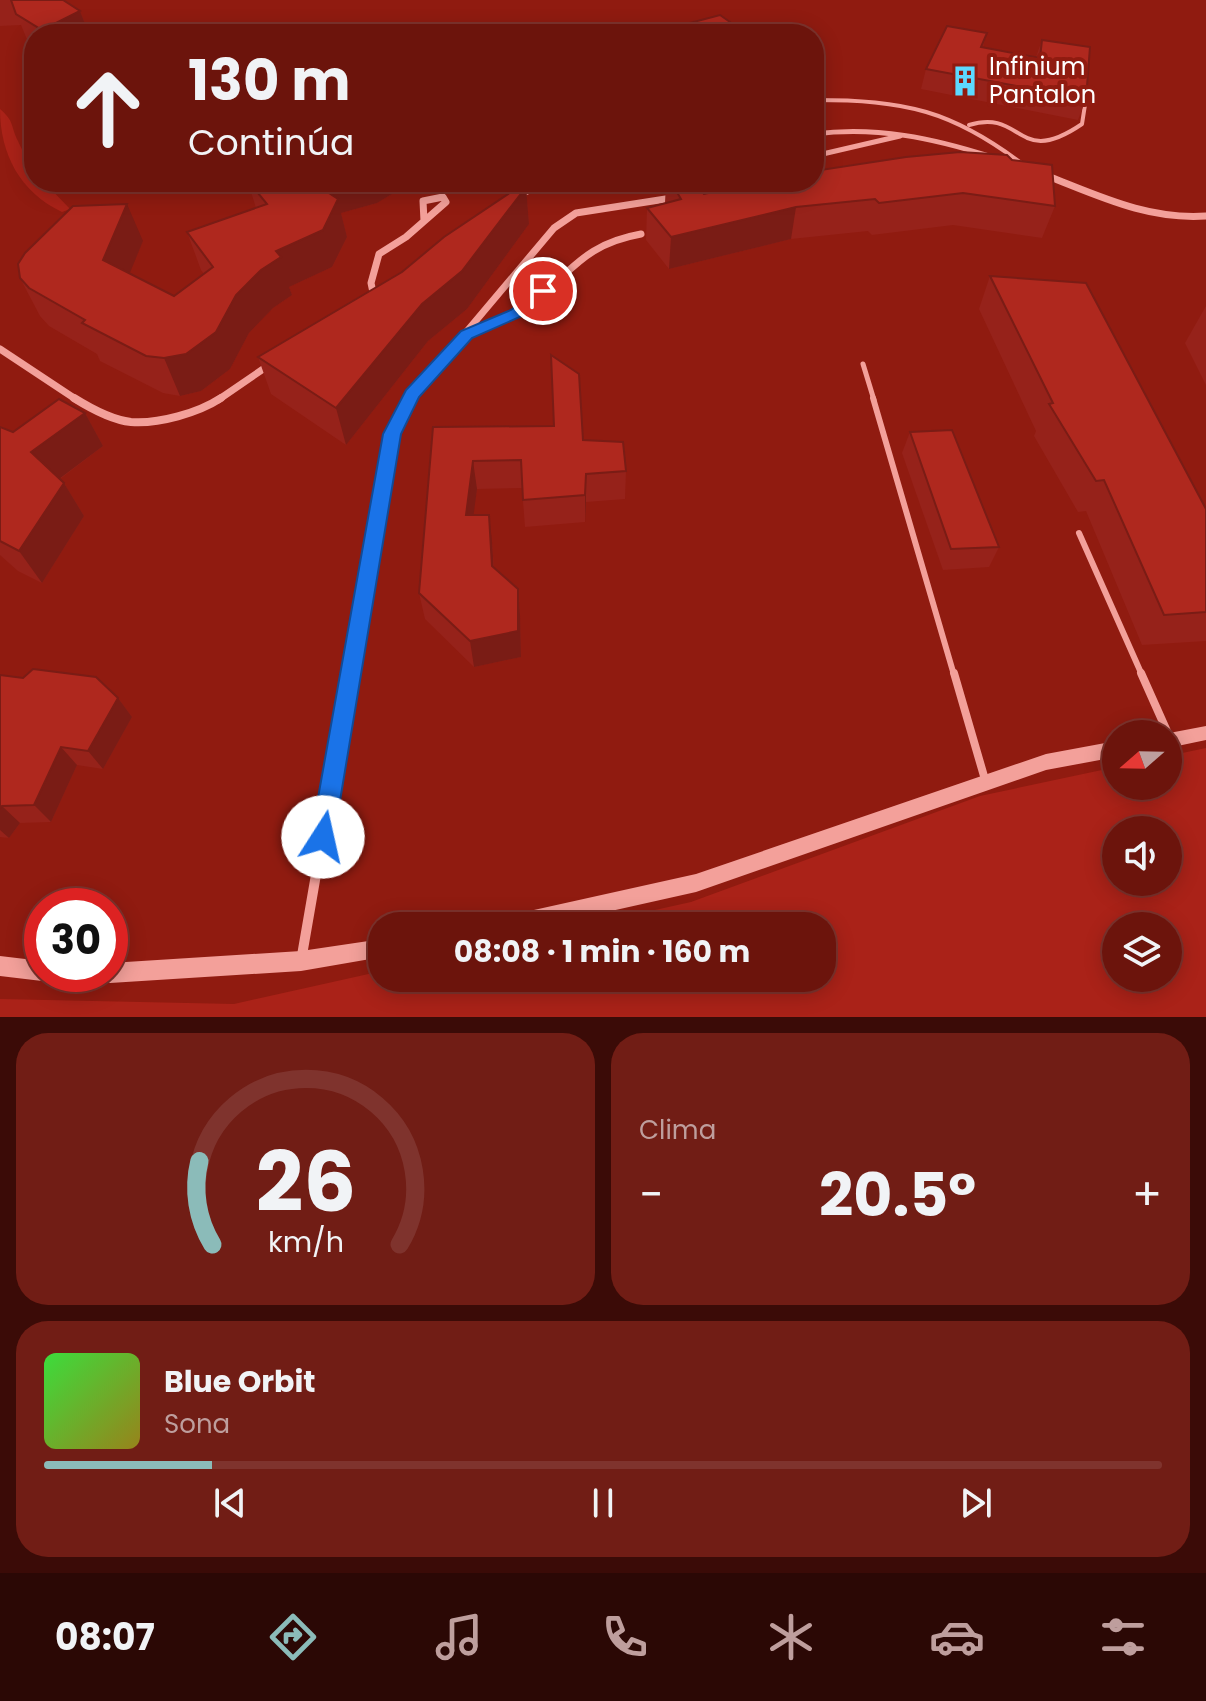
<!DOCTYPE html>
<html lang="es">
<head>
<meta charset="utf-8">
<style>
	:root { --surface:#6c140c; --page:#711d15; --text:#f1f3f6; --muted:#be9e9d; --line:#7f332d; --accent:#8bbbb9 }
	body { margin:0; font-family:Poppins,sans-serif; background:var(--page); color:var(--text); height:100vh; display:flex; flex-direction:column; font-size:30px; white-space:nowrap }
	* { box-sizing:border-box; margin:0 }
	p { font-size:26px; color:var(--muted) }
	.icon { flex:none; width:44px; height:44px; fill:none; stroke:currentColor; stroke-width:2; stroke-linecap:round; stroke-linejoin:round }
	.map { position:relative; height:1017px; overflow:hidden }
	.drawer { display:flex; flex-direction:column; gap:16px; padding:16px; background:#3b0b07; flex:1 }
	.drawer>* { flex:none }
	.banner { position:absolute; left:24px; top:24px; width:800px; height:168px; border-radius:32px; box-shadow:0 4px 20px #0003,0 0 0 2px var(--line); background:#6c140c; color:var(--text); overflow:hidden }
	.needle { width:52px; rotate:250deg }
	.controls { position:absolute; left:1102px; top:720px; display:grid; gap:16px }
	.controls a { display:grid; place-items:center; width:80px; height:80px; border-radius:50%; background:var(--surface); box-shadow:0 4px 20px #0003,0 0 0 2px var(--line); font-size:40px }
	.speed { position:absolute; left:24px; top:888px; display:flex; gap:16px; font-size:40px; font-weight:700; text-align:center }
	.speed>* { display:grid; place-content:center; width:104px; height:104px; border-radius:50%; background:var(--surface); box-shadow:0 4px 20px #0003,0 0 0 2px var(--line); line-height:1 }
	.speed .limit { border:12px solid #d22; background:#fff; color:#111 }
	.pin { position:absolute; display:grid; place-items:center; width:68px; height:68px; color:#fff; margin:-34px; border:4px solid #fff; border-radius:50%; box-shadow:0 2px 8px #0007 }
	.me { position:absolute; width:88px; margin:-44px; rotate:10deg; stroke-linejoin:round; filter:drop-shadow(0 0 6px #0008) }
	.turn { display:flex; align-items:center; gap:28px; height:168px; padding:0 32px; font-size:36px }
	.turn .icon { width:104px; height:104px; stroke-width:2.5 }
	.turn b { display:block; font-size:56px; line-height:68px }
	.big { font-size:60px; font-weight:700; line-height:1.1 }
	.drawer .widget { flex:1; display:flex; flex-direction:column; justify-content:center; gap:12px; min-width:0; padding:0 28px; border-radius:32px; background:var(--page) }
	.drawer .dial { align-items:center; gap:0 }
	.dial svg { height:208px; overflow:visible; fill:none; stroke:var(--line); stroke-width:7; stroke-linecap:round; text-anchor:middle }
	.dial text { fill:var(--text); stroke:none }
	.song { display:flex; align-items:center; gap:24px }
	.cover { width:96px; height:96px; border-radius:12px; background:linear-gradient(135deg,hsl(120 70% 55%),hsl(50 70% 35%)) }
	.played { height:8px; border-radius:4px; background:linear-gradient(90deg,var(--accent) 15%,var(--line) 15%) }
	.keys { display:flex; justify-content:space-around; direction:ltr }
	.heat { display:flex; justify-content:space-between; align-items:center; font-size:44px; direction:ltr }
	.drawer .tiles { flex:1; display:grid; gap:16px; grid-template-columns:1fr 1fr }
	.widget:last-child { grid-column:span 2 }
	.trip { position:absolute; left:368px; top:912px; width:468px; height:80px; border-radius:32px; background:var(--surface); box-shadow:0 4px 20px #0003,0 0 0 2px var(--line); font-weight:700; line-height:80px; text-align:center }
	.menu { display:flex; height:128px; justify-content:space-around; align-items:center; background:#2b0805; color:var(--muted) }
	.menu .icon { width:56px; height:56px }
	.menu .current { color:var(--accent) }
	.menu b { font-size:36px; color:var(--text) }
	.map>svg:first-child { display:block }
	.green { fill:#aa2218; fill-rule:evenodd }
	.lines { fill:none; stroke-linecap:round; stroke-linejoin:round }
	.service-far3 { stroke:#f3a09a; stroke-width:4 }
	.service-far2 { stroke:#f3a09a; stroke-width:5 }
	.service-far1 { stroke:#f3a09a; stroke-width:6 }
	.service { stroke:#f3a09a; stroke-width:8 }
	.minor-far3 { stroke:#f3a09a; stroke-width:5 }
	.minor-far2 { stroke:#f3a09a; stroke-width:7 }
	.minor-far1 { stroke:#f3a09a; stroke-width:8 }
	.minor { stroke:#f3a09a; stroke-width:10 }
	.tertiary { fill:#f3a09a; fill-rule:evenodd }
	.wall { fill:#96221a }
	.shaded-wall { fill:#7a1c15 }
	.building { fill:#af281e; stroke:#7a1c15; stroke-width:2 }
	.route { fill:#1a73e8; stroke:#114b97; stroke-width:2 }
	.labels { text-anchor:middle; stroke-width:8; stroke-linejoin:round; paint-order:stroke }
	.far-poi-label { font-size:24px; fill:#fff; stroke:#901b10; text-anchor:start }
</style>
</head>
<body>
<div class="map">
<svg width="1206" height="1017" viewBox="0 0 1206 1017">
	<rect width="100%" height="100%" fill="#901b10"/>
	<g class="green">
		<path d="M0,109C15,122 10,125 18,141C25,158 34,163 34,182H44L70,209L62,212C20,192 0,154 0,109Z"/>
		<path d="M1206,748V1017H0V999L234,1004L382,971V978H822V926H583L691,902L980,796L1116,767V786H1168V756ZM1116,830H1168V882H1116ZM1116,926H1168V978H1116Z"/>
	</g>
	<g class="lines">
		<g class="service-far3">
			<path d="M814,100C905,100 952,110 1025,166"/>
			<path d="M969,125C1024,108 1016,169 1082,124L1087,92"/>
		</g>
		<polyline class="service-far2" points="863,364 874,400"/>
		<g class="service-far1">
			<polyline points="873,398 954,675"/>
			<polyline points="1079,533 1142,675"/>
		</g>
		<g class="service">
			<polyline points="954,673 986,783"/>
			<polyline points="1141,673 1170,738"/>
		</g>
		<g class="minor-far3">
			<path d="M814,134C876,126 933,138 992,157"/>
			<polyline points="814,156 900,136"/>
			<polyline points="1043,174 1055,179"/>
		</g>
		<g class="minor-far2">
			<path d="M1050,177C1101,197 1149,220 1206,216"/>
			<polyline points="694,195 739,182"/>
			<polyline points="517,196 545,182"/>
			<polyline points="374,297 371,283 379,254 406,237 446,202 443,197 423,201 424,221"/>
			<path d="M467,335C486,327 507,321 523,309C570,277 579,245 641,234"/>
			<polyline points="0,349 77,400"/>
			<polyline points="218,400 269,365"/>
			<polyline points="409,400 554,228 576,213 672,198"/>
		</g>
		<g class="minor-far1">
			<path d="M74,398C90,408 112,420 131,422C159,424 198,413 221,398"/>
			<polyline points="350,675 392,434 410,398"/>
		</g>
		<polyline class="minor" points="301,961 351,673"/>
		<g class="tertiary">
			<polygon points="1206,726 1206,740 1168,748 1168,734 1164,734"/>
			<polygon points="1116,741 1116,757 1046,770 696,892 544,926 493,926 495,919 502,917 696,874 1046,754"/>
			<path d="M382,939V957L301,971L110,983L103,980L101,975L99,981C87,986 71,986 59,981L56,974H110V963L301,951Z"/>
			<polygon points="0,956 42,961 42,974 50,974 49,978 42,981 0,976"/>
		</g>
	</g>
	<g class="wall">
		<polygon points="0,0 63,0 80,11 89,34 34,34 34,51 31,49 21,25 0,26"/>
		<polygon points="987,33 983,47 1036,57 1042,40 1086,99 1078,120 921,89 926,69"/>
		<polygon points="906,157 1055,206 1042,238 953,225 872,235 868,231 791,239 669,269 646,240 647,208 665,203 666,182 692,182 704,194"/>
		<polygon points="248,182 405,186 377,203 341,213 347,237 332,267 289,287 292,295 273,308 249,333 230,369 201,391 180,396 163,393 100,361 97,354 49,326 40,316 20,278 143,241 129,273 174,296 204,274 201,270 187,232 256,208"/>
		<polygon points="526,187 529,224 467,309 428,341 346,445 271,394 258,357 402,272"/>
		<polygon points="990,276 1206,509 1206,641 1142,645 1086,511 1078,512 1034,436 1036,431 979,309"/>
		<polygon points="1206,306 1206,385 1185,343"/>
		<polygon points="85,413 103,446 60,479 64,483 84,516 42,583 18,571 0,555 0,427 13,432"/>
		<polygon points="433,427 583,440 626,471 625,499 586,502 585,522 525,527 522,488 477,489 473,515 492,542 494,568 518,589 520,615 521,657 474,667 425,619 419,593"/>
		<polygon points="910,432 999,547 989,567 943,570 902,453"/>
		<polygon points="0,675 118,698 132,717 103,769 77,765 51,822 20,823 9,838 0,837"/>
	</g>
	<g class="shaded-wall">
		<polygon points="80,11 89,34 43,34 42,30"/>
		<polygon points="311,182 405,182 405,186 377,203 341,213 347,237 332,267 289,287 292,295 273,308 249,333 230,369 201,391 180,396 164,358 236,295"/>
		<polygon points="526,187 529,224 467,309 428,341 346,445 336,408 422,304"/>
		<polygon points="127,204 143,241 120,297 103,260"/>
		<polygon points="796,207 791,239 669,269 671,237"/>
		<polygon points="85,413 103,446 51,485 31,452"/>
		<polygon points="473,461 477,489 470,542 466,515"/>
		<polygon points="586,474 586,502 585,522 585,495"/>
		<polygon points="64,483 84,516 42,583 19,551"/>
		<polygon points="489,515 492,542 495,593 492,566"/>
		<polygon points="518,589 520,615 521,657 474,667 470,641"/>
		<polygon points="118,698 132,717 103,769 88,751"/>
		<polygon points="61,747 77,765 51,822 34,805"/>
		<polygon points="2,806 20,823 9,838 0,830 0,808"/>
	</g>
	<g class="building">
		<polygon points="11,0 63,0 80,11 42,30 16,14"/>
		<polygon points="720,15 747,34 674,34 667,29"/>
		<polygon points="947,26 987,33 981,47 1040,58 1042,40 1090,47 1086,99 926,69"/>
		<polygon points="960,152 1007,155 1012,160 1052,165 1055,206 963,193 879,203 875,199 796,207 671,237 647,208 681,199 671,182 692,182 704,194 759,182 814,182 814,171 906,157"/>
		<polygon points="249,182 312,182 338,199 323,230 276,251 281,257 261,270 236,295 216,332 186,354 164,358 146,356 82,323 85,320 29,288 20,278 18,264 25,253 73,206 127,204 103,260 174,296 213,267 187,232 267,204"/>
		<polygon points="523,184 526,187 462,271 422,304 336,408 258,357 402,272 444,237"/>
		<polygon points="990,276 1086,283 1206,509 1206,612 1164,615 1104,480 1096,481 1049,404 1053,403"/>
		<polygon points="551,355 579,374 583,440 623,442 626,471 586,474 585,495 523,500 521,460 473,461 466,515 489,515 492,566 518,589 518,631 470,641 419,593 433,427 554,426"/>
		<polygon points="59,399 85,413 31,452 64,483 19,551 0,541 0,427 13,432"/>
		<polygon points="952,430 999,547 951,549 910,432"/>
		<polygon points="33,669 96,677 118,698 88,751 61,747 34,805 2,806 0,808 0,675 23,678"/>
	</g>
	<polygon class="route" points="543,286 548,288 548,295 522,316 472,338 419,397 401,434 334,837 331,845 323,848 314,845 311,837 383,434 406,390 461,331 511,310"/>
	<defs>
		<g id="building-bare" transform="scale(2.4)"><path d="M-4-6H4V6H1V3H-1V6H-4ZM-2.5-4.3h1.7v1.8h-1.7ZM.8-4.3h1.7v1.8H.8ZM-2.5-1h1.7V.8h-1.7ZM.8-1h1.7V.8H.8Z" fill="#5cd9ff" stroke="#901b10" stroke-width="2.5" paint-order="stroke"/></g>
	</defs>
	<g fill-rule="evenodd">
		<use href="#building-bare" x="965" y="81"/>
	</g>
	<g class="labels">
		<g class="far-poi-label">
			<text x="989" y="75">Infinium<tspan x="989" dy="28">Pantalon</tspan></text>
		</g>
	</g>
</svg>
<div class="controls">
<a><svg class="needle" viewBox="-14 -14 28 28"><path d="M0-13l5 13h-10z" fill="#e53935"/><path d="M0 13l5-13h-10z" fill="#be9e9d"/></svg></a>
<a><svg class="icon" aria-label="sound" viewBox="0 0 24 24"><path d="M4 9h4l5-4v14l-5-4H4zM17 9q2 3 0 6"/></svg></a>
<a><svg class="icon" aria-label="layers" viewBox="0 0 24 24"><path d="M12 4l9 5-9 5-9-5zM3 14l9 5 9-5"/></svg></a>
</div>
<div class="speed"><div class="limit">30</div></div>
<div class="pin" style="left:543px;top:291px;background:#d93025"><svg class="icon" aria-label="arrive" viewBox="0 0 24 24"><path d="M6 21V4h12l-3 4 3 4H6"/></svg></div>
<svg class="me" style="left:323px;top:837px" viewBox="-20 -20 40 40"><circle r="19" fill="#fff"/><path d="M0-13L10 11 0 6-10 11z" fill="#1a73e8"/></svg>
<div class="trip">08:08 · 1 min · 160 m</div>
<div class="banner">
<div class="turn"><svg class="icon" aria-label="ahead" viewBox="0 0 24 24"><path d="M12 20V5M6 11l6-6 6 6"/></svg><div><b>130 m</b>Continúa</div></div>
</div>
</div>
<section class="drawer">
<div class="tiles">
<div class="widget dial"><svg viewBox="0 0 100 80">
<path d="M14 69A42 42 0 1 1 86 69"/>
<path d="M14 69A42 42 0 0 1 9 37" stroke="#8bbbb9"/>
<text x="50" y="56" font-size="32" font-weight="700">26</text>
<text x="50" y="72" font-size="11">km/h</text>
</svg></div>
<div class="widget"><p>Clima</p>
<div class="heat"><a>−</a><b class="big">20.5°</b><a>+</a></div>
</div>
<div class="widget">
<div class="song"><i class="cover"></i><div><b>Blue Orbit</b><p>Sona</p></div></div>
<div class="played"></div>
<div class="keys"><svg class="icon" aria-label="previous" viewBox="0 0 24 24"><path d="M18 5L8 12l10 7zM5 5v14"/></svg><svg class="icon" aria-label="pause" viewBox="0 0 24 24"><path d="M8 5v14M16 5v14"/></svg><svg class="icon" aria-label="next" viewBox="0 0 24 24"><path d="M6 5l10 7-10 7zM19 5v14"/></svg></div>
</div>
</div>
</section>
<nav class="menu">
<b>08:07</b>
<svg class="icon current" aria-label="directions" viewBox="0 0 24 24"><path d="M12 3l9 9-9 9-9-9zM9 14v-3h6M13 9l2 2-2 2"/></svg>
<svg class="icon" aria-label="music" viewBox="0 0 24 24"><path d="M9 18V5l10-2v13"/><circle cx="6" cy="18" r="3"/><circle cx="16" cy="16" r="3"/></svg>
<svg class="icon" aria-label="phone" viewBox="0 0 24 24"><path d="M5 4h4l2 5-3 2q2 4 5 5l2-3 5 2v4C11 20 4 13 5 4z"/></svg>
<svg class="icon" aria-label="climate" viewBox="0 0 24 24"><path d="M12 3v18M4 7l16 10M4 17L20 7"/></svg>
<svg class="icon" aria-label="car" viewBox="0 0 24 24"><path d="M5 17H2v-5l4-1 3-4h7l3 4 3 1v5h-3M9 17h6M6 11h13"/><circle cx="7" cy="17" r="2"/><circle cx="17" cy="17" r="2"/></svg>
<svg class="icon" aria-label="filters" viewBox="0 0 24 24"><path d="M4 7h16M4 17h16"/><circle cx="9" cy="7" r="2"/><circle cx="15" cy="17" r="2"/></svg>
</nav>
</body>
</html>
